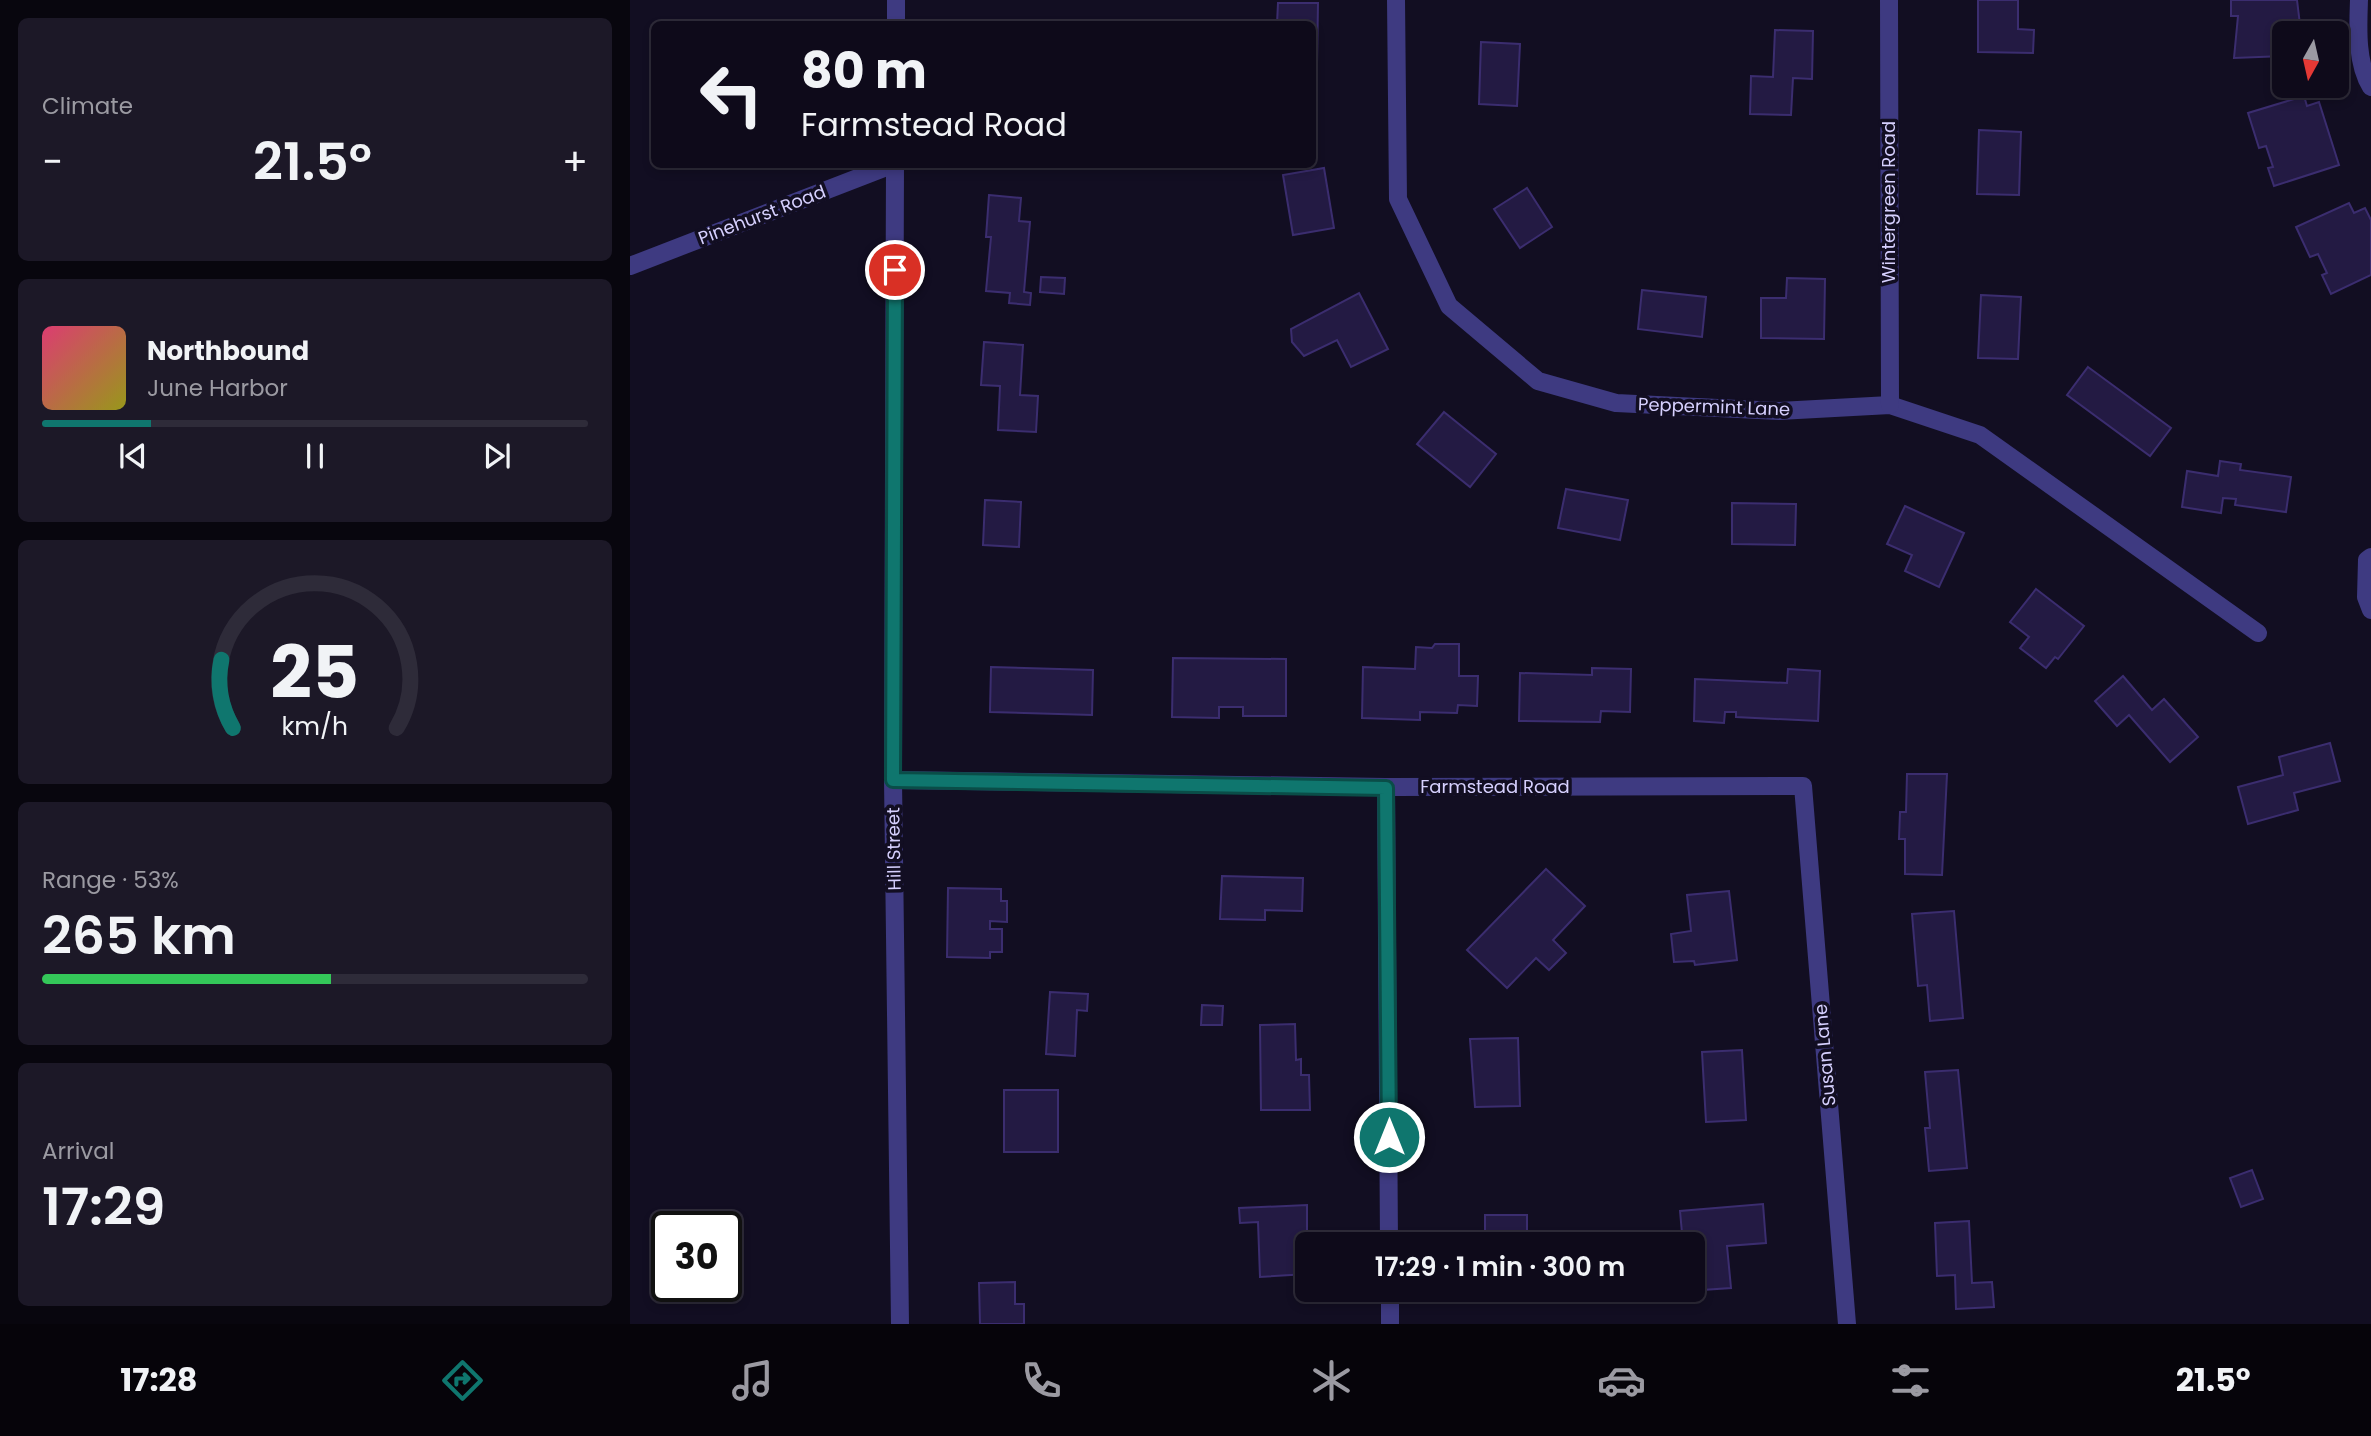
<!DOCTYPE html>
<html lang="en">
<head>
<meta charset="utf-8">
<style>
	:root { --surface:#0e0a1a; --page:#1c1827; --text:#f1f3f6; --muted:#9b9aa2; --line:#2e2b39; --accent:#0f766e }
	body { margin:0; font-family:Poppins,sans-serif; background:var(--page); color:var(--text); height:100vh; display:flex; flex-direction:column; font-size:26px; white-space:nowrap }
	* { box-sizing:border-box; margin:0 }
	p { font-size:23px; color:var(--muted) }
	.icon { flex:none; width:38px; height:38px; fill:none; stroke:currentColor; stroke-width:2; stroke-linecap:round; stroke-linejoin:round }
	.map { position:relative; flex:1; overflow:hidden }
	.drawer { display:flex; flex-direction:column; gap:18px; padding:18px; background:#08060e; width:630px }
	.drawer>* { flex:none }
	.banner { position:absolute; left:21px; top:21px; width:665px; height:147px; border-radius:10px; box-shadow:0 4px 10px #0003,0 0 0 2px var(--line); background:#0e0a1a; color:var(--text); overflow:hidden }
	.needle { width:46px; rotate:188deg }
	.fabs { position:absolute; left:1642px; top:21px; display:grid; gap:14px }
	.fabs a { display:grid; place-items:center; width:77px; height:77px; border-radius:10px; background:var(--surface); box-shadow:0 4px 10px #0003,0 0 0 2px var(--line); font-size:35px }
	.speed { position:absolute; left:21px; top:1211px; display:flex; gap:14px; font-size:35px; font-weight:700; text-align:center }
	.speed>* { display:grid; place-content:center; width:91px; height:91px; border-radius:50%; background:var(--surface); box-shadow:0 4px 10px #0003,0 0 0 2px var(--line); line-height:1 }
	.speed .limit { border:4px solid #111; border-radius:10px; background:#fff; color:#111 }
	.pin { position:absolute; display:grid; place-items:center; width:60px; height:60px; color:#fff; margin:-30px; border:4px solid #fff; border-radius:50%; box-shadow:0 2px 7px #0007 }
	.me { position:absolute; width:77px; margin:-38px; rotate:0deg; stroke-linejoin:round; filter:drop-shadow(0 0 5px #0008) }
	.turn { display:flex; align-items:center; gap:24px; height:147px; padding:0 35px; font-size:32px }
	.turn .icon { width:91px; height:91px; stroke-width:2.5 }
	.turn b { display:block; font-size:49px; line-height:60px }
	.big { font-size:52px; font-weight:600; line-height:1.1 }
	.drawer .widget { flex:1; display:flex; flex-direction:column; justify-content:center; gap:10px; min-width:0; padding:0 24px; border-radius:10px; background:var(--page) }
	.drawer .dial { align-items:center; gap:0 }
	.dial svg { height:182px; overflow:visible; fill:none; stroke:var(--line); stroke-width:7; stroke-linecap:round; text-anchor:middle }
	.dial text { fill:var(--text); stroke:none }
	.song { display:flex; align-items:center; gap:21px }
	.cover { width:84px; height:84px; border-radius:10px; background:linear-gradient(135deg,hsl(340 70% 55%),hsl(60 70% 35%)) }
	.played { height:7px; border-radius:4px; background:linear-gradient(90deg,var(--accent) 20%,var(--line) 20%) }
	.keys { display:flex; justify-content:space-around; direction:ltr }
	.heat { display:flex; justify-content:space-between; align-items:center; font-size:38px; direction:ltr }
	.charge { height:10px; border-radius:5px; background:linear-gradient(90deg,#34c759 53%,var(--line) 0) }
	.trip { position:absolute; left:665px; top:1232px; width:410px; height:70px; border-radius:10px; background:var(--surface); box-shadow:0 4px 10px #0003,0 0 0 2px var(--line); font-weight:600; line-height:70px; text-align:center }
	.menu { display:flex; height:112px; justify-content:space-around; align-items:center; background:#06040a; color:var(--muted) }
	.menu .icon { width:49px; height:49px }
	.menu .selected { color:var(--accent) }
	.menu b { font-size:32px; color:var(--text) }
	main { display:flex; flex:1; min-height:0 }
	.map>svg:first-child { display:block }
	.building { fill:#231a43; stroke:#3b2d6f; stroke-width:2 }
	.lines { fill:none; stroke-linecap:round; stroke-linejoin:round }
	.minor { stroke:#3e3a81; stroke-width:18 }
	.tertiary { stroke:#3e3a81; stroke-width:18 }
	.route-casing { stroke:#0a4d48; stroke-width:18 }
	.route { stroke:#0f766e; stroke-width:12 }
	.labels { text-anchor:middle; stroke-width:7; stroke-linejoin:round; paint-order:stroke }
	.street-label { font-size:18px; fill:#d6d0fe; stroke:#120e22 }
</style>
</head>
<body>
<main>
<section class="drawer">
<div class="widget"><p>Climate</p>
<div class="heat"><a>−</a><b class="big">21.5°</b><a>+</a></div>
</div>
<div class="widget">
<div class="song"><i class="cover"></i><div><b>Northbound</b><p>June Harbor</p></div></div>
<div class="played"></div>
<div class="keys"><svg class="icon" aria-label="previous" viewBox="0 0 24 24"><path d="M18 5L8 12l10 7zM5 5v14"/></svg><svg class="icon" aria-label="pause" viewBox="0 0 24 24"><path d="M8 5v14M16 5v14"/></svg><svg class="icon" aria-label="next" viewBox="0 0 24 24"><path d="M6 5l10 7-10 7zM19 5v14"/></svg></div>
</div>
<div class="widget dial"><svg viewBox="0 0 100 80">
<path d="M14 69A42 42 0 1 1 86 69"/>
<path d="M14 69A42 42 0 0 1 9 39" stroke="#0f766e"/>
<text x="50" y="56" font-size="32" font-weight="700">25</text>
<text x="50" y="72" font-size="11">km/h</text>
</svg></div>
<div class="widget"><p>Range · 53%</p><b class="big">265 km</b><div class="charge"></div></div>
<div class="widget"><p>Arrival</p><b class="big">17:29</b></div>
</section>
<div class="map">
<svg width="1741" height="1324" viewBox="0 0 1741 1324">
	<rect width="100%" height="100%" fill="#120e22"/>
	<g class="building">
		<polygon points="1348,0 1388,0 1388,29 1404,30 1403,53 1348,52"/>
		<polygon points="1601,0 1667,0 1671,33 1654,33 1654,56 1604,58 1608,16 1601,16"/>
		<polygon points="648,3 688,3 687,65 683,65 682,70 682,24 647,24"/>
		<polygon points="1145,30 1183,31 1182,79 1163,78 1161,115 1120,114 1121,76 1143,77"/>
		<polygon points="851,42 890,44 887,106 849,104"/>
		<polygon points="1674,96 1677,106 1689,102 1709,165 1644,186 1638,168 1643,167 1636,146 1629,148 1618,113"/>
		<polygon points="1349,130 1391,132 1389,195 1347,194"/>
		<polygon points="694,168 704,228 663,235 653,175"/>
		<polygon points="897,188 922,227 890,248 864,209"/>
		<polygon points="359,195 391,198 389,221 400,222 394,292 401,293 400,305 379,303 380,293 356,291 361,237 356,237"/>
		<polygon points="1719,203 1724,213 1735,208 1741,220 1741,275 1701,294 1692,275 1697,273 1688,254 1680,257 1666,227"/>
		<polygon points="411,277 435,278 434,294 410,292"/>
		<polygon points="1157,278 1195,279 1194,339 1131,338 1131,298 1156,298"/>
		<polygon points="1012,290 1076,297 1072,337 1008,329"/>
		<polygon points="729,293 758,349 721,367 707,340 674,356 662,342 661,329"/>
		<polygon points="1351,295 1391,297 1388,359 1348,358"/>
		<polygon points="354,342 393,345 390,395 408,396 406,432 368,430 370,386 351,385"/>
		<polygon points="1458,367 1541,428 1520,456 1437,395"/>
		<polygon points="814,412 866,454 840,487 787,444"/>
		<polygon points="1590,461 1611,464 1610,470 1661,477 1656,512 1605,505 1606,499 1593,498 1591,513 1552,507 1557,471 1588,476"/>
		<polygon points="936,489 998,500 990,540 928,528"/>
		<polygon points="355,500 391,502 389,547 353,545"/>
		<polygon points="1102,503 1166,504 1165,545 1102,544"/>
		<polygon points="1275,506 1334,533 1309,587 1275,571 1282,555 1257,544"/>
		<polygon points="1406,589 1454,626 1428,659 1425,657 1416,668 1390,648 1399,637 1380,622"/>
		<polygon points="805,644 829,644 829,676 848,676 847,706 828,705 827,713 790,712 790,720 732,718 733,667 785,669 786,647 802,648"/>
		<polygon points="543,658 656,659 656,716 613,716 613,707 589,707 589,718 542,717"/>
		<polygon points="361,667 463,670 462,715 360,712"/>
		<polygon points="962,668 1001,669 1000,712 971,711 970,722 889,721 890,673 962,675"/>
		<polygon points="1158,669 1190,671 1188,721 1106,717 1106,712 1095,712 1094,723 1064,721 1065,679 1157,683"/>
		<polygon points="1493,676 1522,710 1534,699 1568,737 1540,762 1499,715 1487,726 1465,701"/>
		<polygon points="1700,743 1710,781 1664,793 1668,810 1618,824 1608,787 1653,775 1649,757"/>
		<polygon points="1277,774 1317,774 1312,875 1275,874 1275,839 1269,839 1270,812 1276,812"/>
		<polygon points="916,869 955,906 923,940 936,953 919,970 906,958 877,988 837,950"/>
		<polygon points="592,876 673,878 672,911 635,910 635,920 590,919"/>
		<polygon points="318,888 371,889 371,901 377,901 377,922 360,921 360,929 372,929 372,952 360,952 360,958 317,957"/>
		<polygon points="1099,891 1107,960 1065,965 1064,961 1044,962 1041,934 1061,931 1057,895"/>
		<polygon points="1324,911 1333,1018 1300,1021 1297,985 1288,986 1282,914"/>
		<polygon points="420,992 458,994 457,1011 447,1010 445,1056 416,1054"/>
		<polygon points="572,1005 593,1006 592,1025 571,1025"/>
		<polygon points="665,1024 666,1060 671,1059 671,1075 679,1075 680,1110 631,1110 630,1025"/>
		<polygon points="888,1038 890,1106 845,1107 840,1039"/>
		<polygon points="1112,1050 1116,1120 1076,1122 1072,1052"/>
		<polygon points="1328,1070 1337,1168 1299,1171 1295,1128 1300,1128 1295,1072"/>
		<rect x="374" y="1090" width="54" height="62"/>
		<polygon points="1622,1170 1633,1199 1611,1207 1600,1178"/>
		<polygon points="1133,1204 1136,1243 1097,1246 1101,1288 1057,1291 1062,1290 1062,1244 1053,1244 1050,1211"/>
		<polygon points="677,1205 677,1274 630,1277 628,1222 610,1223 609,1208"/>
		<rect x="855" y="1215" width="42" height="29"/>
		<polygon points="1339,1221 1342,1283 1362,1282 1364,1307 1326,1309 1325,1275 1307,1276 1305,1223"/>
		<polygon points="385,1282 385,1304 394,1304 394,1324 350,1324 349,1283"/>
	</g>
	<g class="lines">
		<g class="minor">
			<polyline points="766,0 768,199 819,306 908,381 986,403 1149,411 1260,405 1350,435 1628,633"/>
			<polyline points="1259,0 1260,405"/>
			<path d="M1729,0C1728,27 1726,63 1741,87"/>
			<polyline points="0,266 264,164"/>
			<polyline points="1741,557 1737,560 1736,597 1741,610"/>
			<polyline points="263,780 756,787 1173,786 1217,1324"/>
			<polyline points="756,787 759,1244"/>
			<polyline points="760,1290 760,1324"/>
		</g>
		<g class="tertiary">
			<polyline points="266,24 266,0"/>
			<polyline points="265,164 263,780 270,1324"/>
		</g>
	</g>
	<g class="lines">
		<g class="route-casing">
			<polyline id="route" points="265,270 263,780 756,788 759,1137"/>
		</g>
		<use href="#route" class="route"/>
	</g>
	<g class="labels">
		<g class="street-label">
			<text transform="translate(1259 202) rotate(-90)" y="6">Wintergreen Road</text>
			<text transform="translate(132 215) rotate(-21)" y="6">Pinehurst Road</text>
			<text transform="translate(1084 407) rotate(2)" y="6">Peppermint Lane</text>
			<text x="865" y="793">Farmstead Road</text>
			<text transform="translate(264 849) rotate(-91)" y="6">Hill Street</text>
			<text transform="translate(1195 1055) rotate(-95)" y="6">Susan Lane</text>
		</g>
	</g>
</svg>
<div class="fabs">
<a><svg class="needle" viewBox="-14 -14 28 28"><path d="M0-13l5 13h-10z" fill="#e53935"/><path d="M0 13l5-13h-10z" fill="#9b9aa2"/></svg></a>
</div>
<div class="speed"><div class="limit">30</div></div>
<div class="pin" style="left:265px;top:270px;background:#d93025"><svg class="icon" aria-label="arrive" viewBox="0 0 24 24"><path d="M6 21V4h12l-3 4 3 4H6"/></svg></div>
<svg class="me" style="left:759px;top:1137px" viewBox="-20 -20 40 40"><circle r="17" fill="#0f766e" stroke="#fff" stroke-width="3"/><path d="M0-11L8 9 0 5-8 9z" fill="#fff"/></svg>
<div class="trip">17:29 · 1 min · 300 m</div>
<div class="banner">
<div class="turn"><svg class="icon" aria-label="left" viewBox="0 0 24 24"><path d="M17 20v-9H6M10 6l-5 5 5 5"/></svg><div><b>80 m</b>Farmstead Road</div></div>
</div>
</div>
</main>
<nav class="menu">
<b>17:28</b>
<svg class="icon selected" aria-label="directions" viewBox="0 0 24 24"><path d="M12 3l9 9-9 9-9-9zM9 14v-3h6M13 9l2 2-2 2"/></svg>
<svg class="icon" aria-label="music" viewBox="0 0 24 24"><path d="M9 18V5l10-2v13"/><circle cx="6" cy="18" r="3"/><circle cx="16" cy="16" r="3"/></svg>
<svg class="icon" aria-label="phone" viewBox="0 0 24 24"><path d="M5 4h4l2 5-3 2q2 4 5 5l2-3 5 2v4C11 20 4 13 5 4z"/></svg>
<svg class="icon" aria-label="climate" viewBox="0 0 24 24"><path d="M12 3v18M4 7l16 10M4 17L20 7"/></svg>
<svg class="icon" aria-label="car" viewBox="0 0 24 24"><path d="M5 17H2v-5l4-1 3-4h7l3 4 3 1v5h-3M9 17h6M6 11h13"/><circle cx="7" cy="17" r="2"/><circle cx="17" cy="17" r="2"/></svg>
<svg class="icon" aria-label="filters" viewBox="0 0 24 24"><path d="M4 7h16M4 17h16"/><circle cx="9" cy="7" r="2"/><circle cx="15" cy="17" r="2"/></svg>
<b>21.5°</b>
</nav>
</body>
</html>
